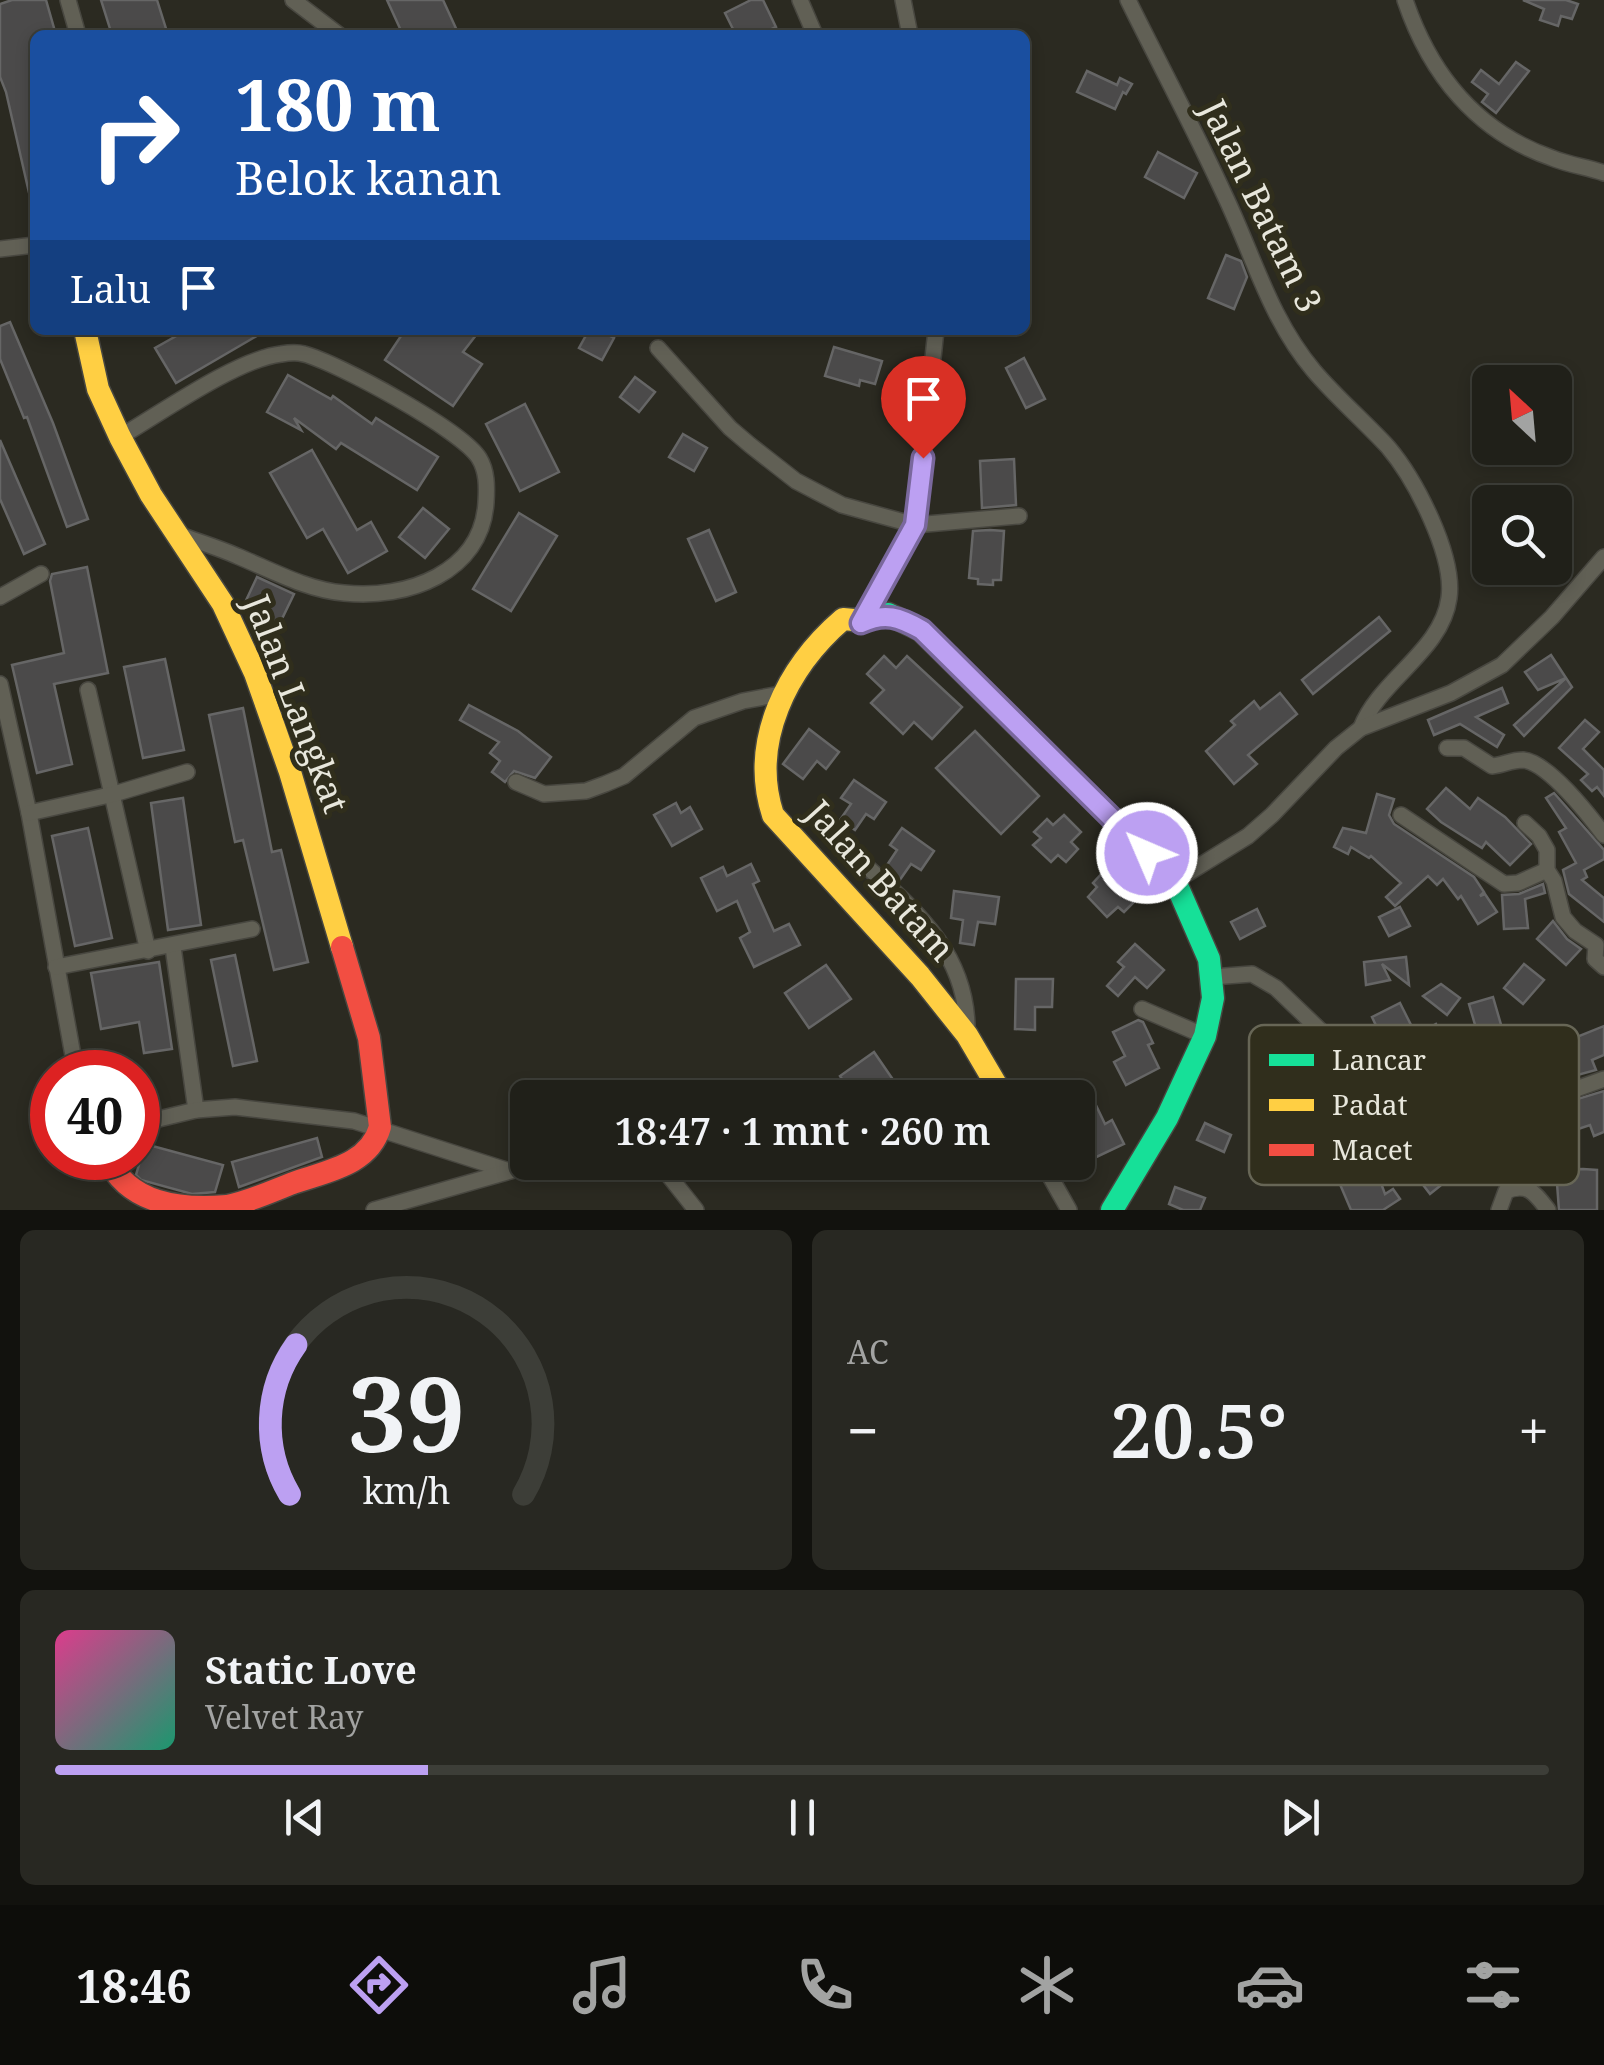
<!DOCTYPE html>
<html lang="id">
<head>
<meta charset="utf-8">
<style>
	:root { --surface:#202019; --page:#282822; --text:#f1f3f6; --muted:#a2a3a2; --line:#3d3e38; --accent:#bca0f2 }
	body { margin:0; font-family:"Noto Serif",serif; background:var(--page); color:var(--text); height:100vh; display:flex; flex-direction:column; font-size:38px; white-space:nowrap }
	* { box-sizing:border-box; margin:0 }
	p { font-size:32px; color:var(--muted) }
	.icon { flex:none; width:55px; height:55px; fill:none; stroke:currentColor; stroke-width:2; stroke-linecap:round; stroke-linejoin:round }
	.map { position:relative; height:1210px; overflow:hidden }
	.sheet { display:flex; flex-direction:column; gap:20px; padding:20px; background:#12120e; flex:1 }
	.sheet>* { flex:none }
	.banner { position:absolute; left:30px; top:30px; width:1000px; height:305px; border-radius:15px; box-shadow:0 5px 15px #0003,0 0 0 2px var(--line); background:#1a4fa0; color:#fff; overflow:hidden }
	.needle { width:65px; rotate:334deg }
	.tools { position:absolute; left:1472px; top:365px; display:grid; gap:20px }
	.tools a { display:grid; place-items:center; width:100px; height:100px; border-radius:15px; background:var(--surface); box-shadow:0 5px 15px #0003,0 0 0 2px var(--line); font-size:50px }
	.speed { position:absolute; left:30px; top:1050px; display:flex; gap:20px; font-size:50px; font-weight:700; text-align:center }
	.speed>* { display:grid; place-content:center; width:130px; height:130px; border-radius:50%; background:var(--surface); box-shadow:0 5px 15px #0003,0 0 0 2px var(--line); line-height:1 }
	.speed .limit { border:15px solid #d22; background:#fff; color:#111 }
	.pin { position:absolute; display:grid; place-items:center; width:85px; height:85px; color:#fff; margin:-102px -42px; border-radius:50% 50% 50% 0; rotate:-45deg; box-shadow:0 0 10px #0007 }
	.pin .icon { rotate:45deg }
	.me { position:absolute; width:110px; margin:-55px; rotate:315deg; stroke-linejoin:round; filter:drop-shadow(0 0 8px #0008) }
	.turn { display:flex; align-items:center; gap:35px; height:210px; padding:0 40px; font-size:45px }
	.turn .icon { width:130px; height:130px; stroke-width:2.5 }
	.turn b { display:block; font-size:70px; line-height:85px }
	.then { display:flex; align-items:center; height:95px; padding:0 40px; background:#0003; gap:20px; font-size:38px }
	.big { font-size:75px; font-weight:600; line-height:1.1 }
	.sheet .widget { flex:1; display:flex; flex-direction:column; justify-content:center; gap:15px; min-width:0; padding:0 35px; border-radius:15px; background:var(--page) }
	.sheet .dial { align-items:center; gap:0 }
	.dial svg { height:260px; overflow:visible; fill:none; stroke:var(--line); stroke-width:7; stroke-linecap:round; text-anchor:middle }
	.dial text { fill:var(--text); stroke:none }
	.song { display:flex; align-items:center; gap:30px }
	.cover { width:120px; height:120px; border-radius:15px; background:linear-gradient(135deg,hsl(330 70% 55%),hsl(160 70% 35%)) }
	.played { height:10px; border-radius:5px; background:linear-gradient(90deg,var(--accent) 25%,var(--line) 25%) }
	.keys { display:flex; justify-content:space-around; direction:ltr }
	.heat { display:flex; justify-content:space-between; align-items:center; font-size:55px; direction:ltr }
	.sheet .tiles { flex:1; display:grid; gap:20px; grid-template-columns:1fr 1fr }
	.widget:last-child { grid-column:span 2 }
	.trip { position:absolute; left:510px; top:1080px; width:585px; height:100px; border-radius:15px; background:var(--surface); box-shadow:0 5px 15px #0003,0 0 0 2px var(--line); font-weight:600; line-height:100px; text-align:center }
	.tab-bar { display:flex; height:160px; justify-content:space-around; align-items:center; background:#0d0d0a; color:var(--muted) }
	.tab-bar .icon { width:70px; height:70px }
	.tab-bar .current { color:var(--accent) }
	.tab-bar b { font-size:45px; color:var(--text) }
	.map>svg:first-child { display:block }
	.building { fill:#4b4a4a; stroke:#666; stroke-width:2.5 }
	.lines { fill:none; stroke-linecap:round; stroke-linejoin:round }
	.street-casing { stroke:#484740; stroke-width:18 }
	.fast-casing { stroke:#484740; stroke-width:25 }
	.slow-casing { stroke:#484740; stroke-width:25 }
	.jam-casing { stroke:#484740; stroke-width:25 }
	.street { stroke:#616055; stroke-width:15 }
	.fast { stroke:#16e098; stroke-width:22 }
	.slow { stroke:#ffcf43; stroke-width:22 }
	.jam { stroke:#f24e42; stroke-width:22 }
	.route-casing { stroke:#7a689d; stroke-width:25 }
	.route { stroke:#bca0f2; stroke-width:18 }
	.labels { text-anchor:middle; stroke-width:10; stroke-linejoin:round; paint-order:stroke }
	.street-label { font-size:35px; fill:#e8e7dc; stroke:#302e1c }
	.key { fill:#302e1c; stroke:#676656; stroke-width:2.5 }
	.key-label { font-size:28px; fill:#e8e7dc }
</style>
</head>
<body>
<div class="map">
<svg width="1604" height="1210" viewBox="0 0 1604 1210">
	<rect width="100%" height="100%" fill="#2b2a21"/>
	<g class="building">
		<polygon points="12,0 46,0 56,35 35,35 35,197 30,197 6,92 0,77 0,4"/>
		<polygon points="101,0 157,0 168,35 112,35"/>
		<polygon points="387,0 443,0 459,35 403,35"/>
		<polygon points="751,0 763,0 776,27 759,35 736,35 725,13"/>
		<polygon points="1523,0 1566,0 1578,4 1572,19 1561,16 1558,26 1540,20 1544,9"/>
		<polygon points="1516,62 1529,71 1496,113 1482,102 1488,94 1472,82 1481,70 1499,84"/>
		<polygon points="1087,71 1117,85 1120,78 1132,84 1126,94 1123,92 1115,109 1077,92"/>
		<polygon points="1158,152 1197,173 1184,198 1145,177"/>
		<polygon points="1226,255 1241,261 1247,277 1234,309 1208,298"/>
		<polygon points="10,322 53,423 88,519 67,527 27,417 24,418 0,359 0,326"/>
		<polygon points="187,330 267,330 176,383 155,348"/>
		<polygon points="405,330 480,330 463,352 482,364 453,406 385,360"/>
		<polygon points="589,330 598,330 614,338 602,360 579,348"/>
		<polygon points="834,347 882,361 875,384 860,380 859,386 825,376"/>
		<polygon points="1024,358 1045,399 1026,408 1006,368"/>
		<polygon points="288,375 331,399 333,396 372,424 376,418 438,457 417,490 341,443 336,449 294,418 301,430 267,412"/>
		<polygon points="635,377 655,392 639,412 620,397"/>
		<polygon points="525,404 559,472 520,491 486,424"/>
		<polygon points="683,434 707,448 694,471 669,457"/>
		<polygon points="0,440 45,544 24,554 0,499"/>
		<polygon points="312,450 357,530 371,522 387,551 348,573 323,529 307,538 270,473"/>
		<polygon points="1014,459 1016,505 982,508 980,461"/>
		<polygon points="423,508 449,529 425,558 399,537"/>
		<polygon points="519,513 557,536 511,611 473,589"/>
		<polygon points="709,530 736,592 716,601 688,539"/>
		<polygon points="990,530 1004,531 1001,580 993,580 993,585 978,584 978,579 969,578 973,531"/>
		<polygon points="87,567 108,673 54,684 72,764 37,773 12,665 64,653 50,581 52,574"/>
		<polygon points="257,577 294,594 278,627 242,609"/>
		<polygon points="1379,617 1390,631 1313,694 1302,680"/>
		<polygon points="1551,655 1572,687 1524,736 1514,725 1566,678 1538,690 1525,672"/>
		<polygon points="884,656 896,668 907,656 962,707 932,739 914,722 903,734 871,703 884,690 867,674"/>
		<polygon points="165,659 184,750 143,758 124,667"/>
		<polygon points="1502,688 1508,703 1476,717 1504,735 1497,747 1460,724 1434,735 1428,720"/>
		<polygon points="1280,693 1297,714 1248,755 1257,764 1234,784 1206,751 1235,725 1231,721 1254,701 1260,709"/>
		<polygon points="469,705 518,731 551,757 535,778 514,771 505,782 492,772 500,761 490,753 499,742 460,720"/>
		<polygon points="243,708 272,852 281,850 308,962 274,970 243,840 235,842 209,715"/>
		<polygon points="1585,720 1599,732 1583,749 1604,770 1604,796 1597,787 1592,791 1581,780 1588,774 1559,748"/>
		<polygon points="809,729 839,752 826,769 817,761 803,779 783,764"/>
		<polygon points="975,731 1039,796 1001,834 936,768"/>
		<polygon points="854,780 886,802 874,819 866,814 855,830 840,820 851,804 841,798"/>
		<polygon points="1446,788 1470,809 1478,798 1505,817 1531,844 1510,865 1486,842 1482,848 1441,822 1427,809"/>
		<polygon points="1554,793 1604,850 1604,859 1584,870 1587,877 1582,880 1604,898 1604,922 1569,894 1563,870 1576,863 1559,832 1566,828 1546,798"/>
		<polygon points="1377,794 1394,799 1389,815 1394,824 1474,877 1484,892 1480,896 1485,894 1497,912 1478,924 1461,896 1458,899 1443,879 1437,885 1428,876 1395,906 1386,897 1401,883 1371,856 1369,858 1351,847 1348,854 1334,847 1343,828 1366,833"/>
		<polygon points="183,798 201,925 168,930 151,803"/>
		<polygon points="676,803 681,813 690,807 702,829 672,846 654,815"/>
		<polygon points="1064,815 1081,832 1071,842 1078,849 1066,862 1058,855 1051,862 1033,845 1041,838 1034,832 1047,819 1053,825"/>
		<polygon points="88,828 112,938 75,946 52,836"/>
		<polygon points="902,828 934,851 921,870 911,864 899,881 885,868 897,850 890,845"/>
		<polygon points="751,864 759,881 753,884 774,931 789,924 800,945 754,967 740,938 750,932 737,901 717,911 701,878 723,867 727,876"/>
		<polygon points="1118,867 1137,887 1130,894 1136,900 1124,912 1118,907 1107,917 1088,897 1097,887 1093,883 1105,870 1110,875"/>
		<polygon points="1543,884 1545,893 1525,899 1528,928 1504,929 1502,895 1519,894"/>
		<polygon points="954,891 999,897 995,924 978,922 974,945 960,943 963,920 951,918"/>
		<polygon points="1400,907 1410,926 1389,936 1379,917"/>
		<polygon points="1257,909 1265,926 1240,939 1231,922"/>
		<polygon points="1553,921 1567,939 1581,949 1566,965 1537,939"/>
		<polygon points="1135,944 1164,970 1147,988 1135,977 1118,996 1107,986 1124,967 1118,962"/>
		<polygon points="235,955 257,1061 233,1066 211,960"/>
		<polygon points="1406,957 1409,985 1382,964 1390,980 1366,985 1364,962"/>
		<polygon points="159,962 172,1049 144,1053 139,1022 101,1029 91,973"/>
		<polygon points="1524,964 1544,980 1523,1004 1504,988"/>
		<polygon points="826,965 851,999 809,1028 785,993"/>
		<polygon points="1016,979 1053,979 1052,1007 1035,1007 1035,1030 1015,1029"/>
		<polygon points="1441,984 1460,998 1447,1015 1423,996"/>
		<polygon points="1493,997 1504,1035 1480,1042 1469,1004"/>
		<polygon points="1400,1003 1411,1025 1382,1038 1372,1017"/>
		<polygon points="1138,1020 1143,1022 1153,1043 1148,1045 1159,1068 1126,1085 1114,1062 1125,1056 1113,1032"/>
		<polygon points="1436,1024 1451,1050 1427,1057 1415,1036"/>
		<polygon points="1604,1026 1604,1055 1592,1060 1596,1070 1570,1077 1557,1045"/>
		<polygon points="874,1052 896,1084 877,1098 854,1098 840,1076"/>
		<polygon points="1604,1091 1604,1132 1594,1136 1590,1125 1557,1136 1551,1107"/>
		<polygon points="1093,1099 1105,1124 1112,1120 1124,1144 1090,1160 1078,1137 1092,1130 1080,1106"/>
		<polygon points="1205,1123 1231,1135 1224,1152 1197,1140"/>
		<polygon points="1423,1129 1448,1146 1455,1146 1464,1156 1436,1180 1440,1186 1430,1194 1414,1173 1431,1159 1411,1145"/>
		<polygon points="317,1138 322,1157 239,1187 232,1162"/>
		<polygon points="145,1144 223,1165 215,1192 192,1194 141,1180 136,1175"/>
		<polygon points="1374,1164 1385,1194 1393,1189 1400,1199 1383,1210 1351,1210 1336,1175 1350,1169 1351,1174"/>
		<polygon points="1583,1169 1597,1170 1597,1210 1559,1210 1556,1170"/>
		<polygon points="1175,1187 1205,1198 1200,1210 1183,1210 1169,1204"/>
	</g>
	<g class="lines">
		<g class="street-casing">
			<g id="street">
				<polyline points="68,0 78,35"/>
				<polyline points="293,0 339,35"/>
				<polyline points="800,0 815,35"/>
				<polyline points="903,0 910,35"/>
				<path d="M1128,0C1160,65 1195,130 1225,196C1254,257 1270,319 1314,371C1337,398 1364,421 1388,447C1415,479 1455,555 1449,598C1442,651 1379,680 1361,728"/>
				<path d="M1405,0C1430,74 1477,132 1552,158C1569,165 1587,167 1604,173"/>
				<polyline points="0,249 35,245"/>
				<polyline points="658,348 730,428 750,445 796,481 842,505 915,525 1019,516"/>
				<path d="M120,437C161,413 237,359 281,354C287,353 297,352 304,354C336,362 462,430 479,458C487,471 487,486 486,502C482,573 406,600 344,593C307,590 271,570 237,556C219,548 199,542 180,535"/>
				<polyline points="0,597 41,574"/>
				<polyline points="863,619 915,525 936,330"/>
				<polyline points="0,684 29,813 76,1072"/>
				<polyline points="88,690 148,951"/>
				<path d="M1447,748H1464L1492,766C1503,765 1511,760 1523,760C1548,762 1589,815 1604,835"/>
				<polyline points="516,782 544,794 586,791 605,784 624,776 694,718 743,701 786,693"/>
				<polyline points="29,813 114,794 187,772"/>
				<polyline points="1401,815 1504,884 1518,883 1547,870"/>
				<polyline points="1525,823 1539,836 1547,850 1547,870 1554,881 1563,917 1575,931 1596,945 1595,959 1604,967"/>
				<path d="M827,830C889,892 970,937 967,1035"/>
				<polyline points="1175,881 1248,836 1272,815 1336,748 1361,728 1451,693 1502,665 1552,617 1604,557"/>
				<polyline points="173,947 196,1110"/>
				<polyline points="56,967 252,929"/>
				<polyline points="1212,977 1252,974 1276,988 1348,1057 1413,1101 1441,1112 1459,1113 1537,1099 1568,1092 1604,1079"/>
				<polyline points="1142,1009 1205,1036"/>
				<polyline points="138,1124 196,1110 235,1107 354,1121 506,1170"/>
				<polyline points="658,1162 696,1210"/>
				<polyline points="1042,1162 1069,1210"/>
				<path d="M1527,1187C1541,1156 1549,1132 1537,1099"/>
				<polyline points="374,1210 542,1162"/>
				<path d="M1499,1210L1506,1191C1528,1182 1535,1193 1548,1210"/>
			</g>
		</g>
		<g class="fast-casing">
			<polyline id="fast" points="854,620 888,614 921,630 1175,881 1209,959 1213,998 1205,1036 1167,1118 1112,1210"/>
		</g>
		<g class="slow-casing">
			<g id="slow">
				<polyline points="85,330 98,389 120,437 151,495 223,604 255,673 290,772 342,947"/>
				<path d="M854,620L843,619C787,667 749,742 773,815L920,976L967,1035L1004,1098"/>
			</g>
		</g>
		<g class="jam-casing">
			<path id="jam" d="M107,1158C129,1204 179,1210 227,1206C249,1202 272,1191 293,1183C327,1171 369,1165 380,1127L369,1038L342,947"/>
		</g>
		<use href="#street" class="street"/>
		<use href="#fast" class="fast"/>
		<use href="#slow" class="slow"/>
		<use href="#jam" class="jam"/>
	</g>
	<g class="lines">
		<g class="route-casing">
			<path id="route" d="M923,458L915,525L861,623C885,612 899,617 922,630L1147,853"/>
		</g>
		<use href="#route" class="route"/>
	</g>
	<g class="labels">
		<g class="street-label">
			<text transform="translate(1261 206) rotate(64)" y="12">Jalan Batam 3</text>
			<text transform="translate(296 704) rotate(69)" y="12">Jalan Langkat</text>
			<text transform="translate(880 881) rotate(48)" y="12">Jalan Batam</text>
		</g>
	</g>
	<rect x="1249" y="1025" width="330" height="160" rx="15" class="key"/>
	<rect x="1269" y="1054" width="45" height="12" fill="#16e098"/>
	<rect x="1269" y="1099" width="45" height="12" fill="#ffcf43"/>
	<rect x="1269" y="1144" width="45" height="12" fill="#f24e42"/>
	<g class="key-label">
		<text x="1332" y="1070">Lancar</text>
		<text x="1332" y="1115">Padat</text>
		<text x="1332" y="1160">Macet</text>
	</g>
</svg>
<div class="tools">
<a><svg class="needle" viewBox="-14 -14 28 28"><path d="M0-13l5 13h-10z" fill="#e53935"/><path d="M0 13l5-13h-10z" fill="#a2a3a2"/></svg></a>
<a><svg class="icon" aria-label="search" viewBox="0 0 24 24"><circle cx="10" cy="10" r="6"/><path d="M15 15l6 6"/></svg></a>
</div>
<div class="speed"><div class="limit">40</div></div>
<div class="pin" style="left:923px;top:458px;background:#d93025"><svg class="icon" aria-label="arrive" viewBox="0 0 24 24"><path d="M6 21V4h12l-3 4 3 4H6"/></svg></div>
<svg class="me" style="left:1147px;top:853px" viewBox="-20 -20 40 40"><circle r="17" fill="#bca0f2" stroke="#fff" stroke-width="3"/><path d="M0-11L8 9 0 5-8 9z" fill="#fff"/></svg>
<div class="trip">18:47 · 1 mnt · 260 m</div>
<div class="banner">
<div class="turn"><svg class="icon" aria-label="right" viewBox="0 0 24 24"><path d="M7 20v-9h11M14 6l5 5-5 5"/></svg><div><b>180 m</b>Belok kanan</div></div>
<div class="then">Lalu<svg class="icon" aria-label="arrive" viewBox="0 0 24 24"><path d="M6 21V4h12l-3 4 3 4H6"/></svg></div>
</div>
</div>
<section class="sheet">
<div class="tiles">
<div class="widget dial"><svg viewBox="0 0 100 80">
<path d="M14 69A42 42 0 1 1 86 69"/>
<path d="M14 69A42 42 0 0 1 16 23" stroke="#bca0f2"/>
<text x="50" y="56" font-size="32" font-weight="700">39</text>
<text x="50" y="72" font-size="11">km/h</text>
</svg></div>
<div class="widget"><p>AC</p>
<div class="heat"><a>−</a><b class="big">20.5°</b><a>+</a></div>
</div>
<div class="widget">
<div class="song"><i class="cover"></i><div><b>Static Love</b><p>Velvet Ray</p></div></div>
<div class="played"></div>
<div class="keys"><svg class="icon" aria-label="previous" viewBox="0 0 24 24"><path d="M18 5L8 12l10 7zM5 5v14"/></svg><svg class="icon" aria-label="pause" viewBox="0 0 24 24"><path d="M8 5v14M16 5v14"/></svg><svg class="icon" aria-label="next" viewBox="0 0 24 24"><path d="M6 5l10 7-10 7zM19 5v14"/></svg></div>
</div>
</div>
</section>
<nav class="tab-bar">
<b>18:46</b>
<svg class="icon current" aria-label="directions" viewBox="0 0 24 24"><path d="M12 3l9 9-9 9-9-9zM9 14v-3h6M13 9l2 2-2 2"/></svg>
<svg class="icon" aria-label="music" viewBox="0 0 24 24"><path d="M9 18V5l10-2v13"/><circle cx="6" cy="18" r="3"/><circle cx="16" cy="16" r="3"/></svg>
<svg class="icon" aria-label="phone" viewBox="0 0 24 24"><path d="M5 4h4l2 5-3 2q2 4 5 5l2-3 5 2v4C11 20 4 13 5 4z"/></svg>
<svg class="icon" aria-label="climate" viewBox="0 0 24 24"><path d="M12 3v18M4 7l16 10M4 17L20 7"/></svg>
<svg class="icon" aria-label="car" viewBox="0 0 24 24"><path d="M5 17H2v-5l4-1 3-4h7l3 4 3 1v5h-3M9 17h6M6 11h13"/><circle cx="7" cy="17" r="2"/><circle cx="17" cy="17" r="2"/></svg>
<svg class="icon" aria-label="filters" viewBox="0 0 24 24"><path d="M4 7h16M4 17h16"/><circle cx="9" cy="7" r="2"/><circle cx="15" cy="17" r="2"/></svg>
</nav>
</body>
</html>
